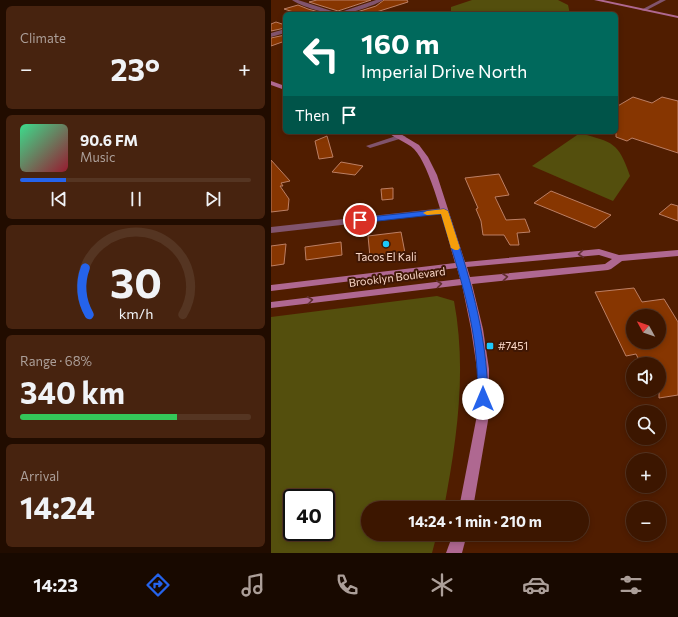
<!DOCTYPE html>
<html lang="en">
<head>
<meta charset="utf-8">
<style>
	:root { --surface:#3c1600; --page:#47230f; --text:#f1f3f6; --muted:#ac9f99; --line:#553522; --accent:#2563eb }
	body { margin:0; font-family:Commissioner,sans-serif; background:var(--page); color:var(--text); height:100vh; display:flex; flex-direction:column; font-size:15px; white-space:nowrap }
	* { box-sizing:border-box; margin:0 }
	p { font-size:13px; color:var(--muted) }
	.icon { flex:none; width:22px; height:22px; fill:none; stroke:currentColor; stroke-width:2; stroke-linecap:round; stroke-linejoin:round }
	.map { position:relative; flex:1; overflow:hidden }
	.drawer { display:flex; flex-direction:column; gap:6px; padding:6px; background:#210c00; width:271px }
	.drawer>* { flex:none }
	.top-card { position:absolute; left:12px; top:12px; width:335px; height:122px; border-radius:6px; box-shadow:0 2px 6px #0003,0 0 0 1px var(--line); background:#00695c; color:#fff; overflow:hidden }
	.needle { width:26px; rotate:310deg }
	.buttons { position:absolute; left:355px; top:309px; display:grid; gap:8px }
	.buttons a { display:grid; place-items:center; width:40px; height:40px; border-radius:50%; background:var(--surface); box-shadow:0 2px 6px #0003,0 0 0 1px var(--line); font-size:20px }
	.speed { position:absolute; left:12px; top:489px; display:flex; gap:8px; font-size:20px; font-weight:700; text-align:center }
	.speed>* { display:grid; place-content:center; width:52px; height:52px; border-radius:50%; background:var(--surface); box-shadow:0 2px 6px #0003,0 0 0 1px var(--line); line-height:1 }
	.speed .limit { border:2px solid #111; border-radius:6px; background:#fff; color:#111 }
	.pin { position:absolute; display:grid; place-items:center; width:34px; height:34px; color:#fff; margin:-17px; border:2px solid #fff; border-radius:50%; box-shadow:0 1px 4px #0007 }
	.me { position:absolute; width:44px; margin:-22px; rotate:0deg; stroke-linejoin:round; filter:drop-shadow(0 0 3px #0008) }
	.turn { display:flex; align-items:center; gap:14px; height:84px; padding:0 12px; font-size:18px }
	.turn .icon { width:52px; height:52px; stroke-width:2.5 }
	.turn b { display:block; font-size:28px; line-height:34px }
	.then { display:flex; align-items:center; height:38px; padding:0 12px; background:#0003; gap:8px; font-size:15px }
	.big { font-size:30px; font-weight:700; line-height:1.1 }
	.drawer .tile { flex:1; display:flex; flex-direction:column; justify-content:center; gap:6px; min-width:0; padding:0 14px; border-radius:6px; background:var(--page) }
	.drawer .dial { align-items:center; gap:0 }
	.dial svg { height:104px; overflow:visible; fill:none; stroke:var(--line); stroke-width:7; stroke-linecap:round; text-anchor:middle }
	.dial text { fill:var(--text); stroke:none }
	.song { display:flex; align-items:center; gap:12px }
	.cover { width:48px; height:48px; border-radius:6px; background:linear-gradient(135deg,hsl(150 70% 55%),hsl(350 70% 35%)) }
	.played { height:4px; border-radius:2px; background:linear-gradient(90deg,var(--accent) 20%,var(--line) 20%) }
	.keys { display:flex; justify-content:space-around; direction:ltr }
	.heat { display:flex; justify-content:space-between; align-items:center; font-size:22px; direction:ltr }
	.charge { height:6px; border-radius:3px; background:linear-gradient(90deg,#34c759 68%,var(--line) 0) }
	.trip { position:absolute; left:90px; top:501px; width:228px; height:40px; border-radius:20px; background:var(--surface); box-shadow:0 2px 6px #0003,0 0 0 1px var(--line); font-weight:700; line-height:40px; text-align:center }
	.menu { display:flex; height:64px; justify-content:space-around; align-items:center; background:#180900; color:var(--muted) }
	.menu .icon { width:28px; height:28px }
	.menu .on { color:var(--accent) }
	.menu b { font-size:18px; color:var(--text) }
	main { display:flex; flex:1; min-height:0 }
	.map>svg:first-child { display:block }
	.green { fill:#544f0d; fill-rule:evenodd }
	.building { fill:#873601; stroke:#bc7f64; fill-rule:evenodd }
	.lines { fill:none; stroke-linecap:round; stroke-linejoin:round }
	.street { fill:#81546d; fill-rule:evenodd }
	.secondary { fill:#af6891; fill-rule:evenodd }
	.oneway { stroke:#612f2e }
	.route { fill:#2563eb; stroke:#184099 }
	.slow { fill:#f59e0b }
	.poi-dot { fill:#1cc9fc; stroke:#3f1704; stroke-width:1.5 }
	.labels { text-anchor:middle; stroke-width:4; stroke-linejoin:round; paint-order:stroke }
	.poi-label { font-size:11px; fill:#fbd9ca; stroke:#3f1704 }
	.street-label { font-size:11px; fill:#fbd9ca; stroke:#3f1704 }
</style>
</head>
<body>
<main>
<section class="drawer">
<div class="tile"><p>Climate</p>
<div class="heat"><a>−</a><b class="big">23°</b><a>+</a></div>
</div>
<div class="tile">
<div class="song"><i class="cover"></i><div><b>90.6 FM</b><p>Music</p></div></div>
<div class="played"></div>
<div class="keys"><svg class="icon" aria-label="previous" viewBox="0 0 24 24"><path d="M18 5L8 12l10 7zM5 5v14"/></svg><svg class="icon" aria-label="pause" viewBox="0 0 24 24"><path d="M8 5v14M16 5v14"/></svg><svg class="icon" aria-label="next" viewBox="0 0 24 24"><path d="M6 5l10 7-10 7zM19 5v14"/></svg></div>
</div>
<div class="tile dial"><svg viewBox="0 0 100 80">
<path d="M14 69A42 42 0 1 1 86 69"/>
<path d="M14 69A42 42 0 0 1 11 33" stroke="#2563eb"/>
<text x="50" y="56" font-size="32" font-weight="700">30</text>
<text x="50" y="72" font-size="11">km/h</text>
</svg></div>
<div class="tile"><p>Range · 68%</p><b class="big">340 km</b><div class="charge"></div></div>
<div class="tile"><p>Arrival</p><b class="big">14:24</b></div>
</section>
<div class="map">
<svg width="407" height="553" viewBox="0 0 407 553">
	<rect width="100%" height="100%" fill="#501d00"/>
	<g class="green">
		<polygon points="201,0 287,0 297,5 299,14 192,14 180,11 180,7"/>
		<path d="M309,133C342,143 347,141 359,176L342,201L261,166Z"/>
		<path d="M166,296L183,301C196,370 186,439 173,508H97V534H166L161,553H0V317ZM21,498H55V532H21Z"/>
	</g>
	<g class="building">
		<polygon points="46,0 100,0 67,11 38,2"/>
		<polygon points="113,0 136,0 137,2 99,14 86,12 105,6"/>
		<polygon points="27,5 37,9 55,14 29,14 13,9"/>
		<polygon points="5,22 14,25 14,28 0,31 0,24"/>
		<polygon points="14,35 14,41 0,46 0,38"/>
		<polygon points="362,97 381,103 391,97 407,101 407,153 361,138 356,141 345,137 345,107"/>
		<polygon points="56,136 62,157 48,159 44,141"/>
		<polygon points="0,160 19,181 10,183 12,186 9,186 18,199 17,210 0,212"/>
		<polygon points="70,162 92,166 84,175 61,172"/>
		<polygon points="228,174 238,195 224,197 235,220 254,219 259,232 246,233 248,245 239,245 233,235 212,235 210,221 205,209 207,208 194,178"/>
		<polygon points="122,188 122,199 111,200 110,189"/>
		<polygon points="280,191 340,215 324,228 263,203"/>
		<polygon points="400,204 407,206 407,221 388,214"/>
		<polygon points="130,232 134,253 99,257 97,236"/>
		<polygon points="70,242 71,255 35,260 34,247"/>
		<polygon points="15,244 13,264 0,266 0,246"/>
		<path d="M363,288L371,302L393,299L407,322V395L388,398V364H370L365,354L355,356L324,292ZM362,316H388V342H362Z"/>
	</g>
	<g class="lines">
		<g class="street">
			<path d="M21,0H27L67,13L105,0H112C105,5 81,13 71,14C58,15 31,7 21,0Z"/>
			<polygon points="389,0 395,0 374,11 370,10"/>
			<polygon points="14,29 14,33 0,37 0,33"/>
			<polygon points="128,135 131,135 135,137 99,148 95,146"/>
			<polygon points="173,208 176,209 177,211 176,213 0,233 0,227"/>
		</g>
		<g class="secondary">
			<polygon points="323,0 332,0 407,16 407,18"/>
			<polygon points="0,81 14,86 14,90 0,85"/>
			<path d="M117,132H126L148,145L157,157L166,175L194,262L328,249L348,255L407,250V256L351,261L340,269L337,270L201,284L212,329L218,369V415L202,508H188L206,415V369L200,329L191,285L0,308V302L189,279L186,268L0,291V285L184,263C176,235 161,168 143,149C136,142 124,139 117,132ZM328,255L341,259L334,264L199,277L196,267Z"/>
			<polygon points="182,534 196,534 191,553 175,553"/>
		</g>
	</g>
	<defs><path id="oneway-chevron" d="M-2-3.5L2.5 0L-2 3.5" fill="none" stroke-width="1.6" stroke-linecap="round" stroke-linejoin="round"/></defs>
	<g class="oneway">
		<use href="#oneway-chevron" transform="translate(310 254) rotate(174)"/>
		<use href="#oneway-chevron" transform="translate(234 277) rotate(-6)"/>
		<use href="#oneway-chevron" transform="translate(168 284) rotate(-7)"/>
		<use href="#oneway-chevron" transform="translate(39 300) rotate(-7)"/>
	</g>
	<path class="route" d="M173,209L177,211C198,275 216,331 217,399L216,402L212,403L208,402L206,399C206,389 207,379 206,369C203,315 185,264 170,214L89,223L85,220L89,218Z"/>
	<polygon class="slow" points="173,209 177,211 189,248 187,250 184,250 180,248 170,214 156,215 152,213 156,211"/>
	<g class="poi-dot">
		<circle cx="115" cy="244" r="4"/>
		<rect x="215" y="342" width="8" height="8" rx="2"/>
	</g>
	<g class="labels">
		<g class="poi-label">
			<text x="115" y="261">Tacos El Kali</text>
			<text x="227" y="350" text-anchor="start">#7451</text>
		</g>
		<g class="street-label">
			<text transform="translate(126 277) rotate(-7)" y="4">Brooklyn Boulevard</text>
		</g>
	</g>
</svg>
<div class="buttons">
<a><svg class="needle" viewBox="-14 -14 28 28"><path d="M0-13l5 13h-10z" fill="#e53935"/><path d="M0 13l5-13h-10z" fill="#ac9f99"/></svg></a>
<a><svg class="icon" aria-label="sound" viewBox="0 0 24 24"><path d="M4 9h4l5-4v14l-5-4H4zM17 9q2 3 0 6"/></svg></a>
<a><svg class="icon" aria-label="search" viewBox="0 0 24 24"><circle cx="10" cy="10" r="6"/><path d="M15 15l6 6"/></svg></a>
<a>+</a>
<a>−</a>
</div>
<div class="speed"><div class="limit">40</div></div>
<div class="pin" style="left:89px;top:220px;background:#d93025"><svg class="icon" aria-label="arrive" viewBox="0 0 24 24"><path d="M6 21V4h12l-3 4 3 4H6"/></svg></div>
<svg class="me" style="left:212px;top:399px" viewBox="-20 -20 40 40"><circle r="19" fill="#fff"/><path d="M0-13L10 11 0 6-10 11z" fill="#2563eb"/></svg>
<div class="trip">14:24 · 1 min · 210 m</div>
<div class="top-card">
<div class="turn"><svg class="icon" aria-label="left" viewBox="0 0 24 24"><path d="M17 20v-9H6M10 6l-5 5 5 5"/></svg><div><b>160 m</b>Imperial Drive North</div></div>
<div class="then">Then<svg class="icon" aria-label="arrive" viewBox="0 0 24 24"><path d="M6 21V4h12l-3 4 3 4H6"/></svg></div>
</div>
</div>
</main>
<nav class="menu">
<b>14:23</b>
<svg class="icon on" aria-label="directions" viewBox="0 0 24 24"><path d="M12 3l9 9-9 9-9-9zM9 14v-3h6M13 9l2 2-2 2"/></svg>
<svg class="icon" aria-label="music" viewBox="0 0 24 24"><path d="M9 18V5l10-2v13"/><circle cx="6" cy="18" r="3"/><circle cx="16" cy="16" r="3"/></svg>
<svg class="icon" aria-label="phone" viewBox="0 0 24 24"><path d="M5 4h4l2 5-3 2q2 4 5 5l2-3 5 2v4C11 20 4 13 5 4z"/></svg>
<svg class="icon" aria-label="climate" viewBox="0 0 24 24"><path d="M12 3v18M4 7l16 10M4 17L20 7"/></svg>
<svg class="icon" aria-label="car" viewBox="0 0 24 24"><path d="M5 17H2v-5l4-1 3-4h7l3 4 3 1v5h-3M9 17h6M6 11h13"/><circle cx="7" cy="17" r="2"/><circle cx="17" cy="17" r="2"/></svg>
<svg class="icon" aria-label="filters" viewBox="0 0 24 24"><path d="M4 7h16M4 17h16"/><circle cx="9" cy="7" r="2"/><circle cx="15" cy="17" r="2"/></svg>
</nav>
</body>
</html>
